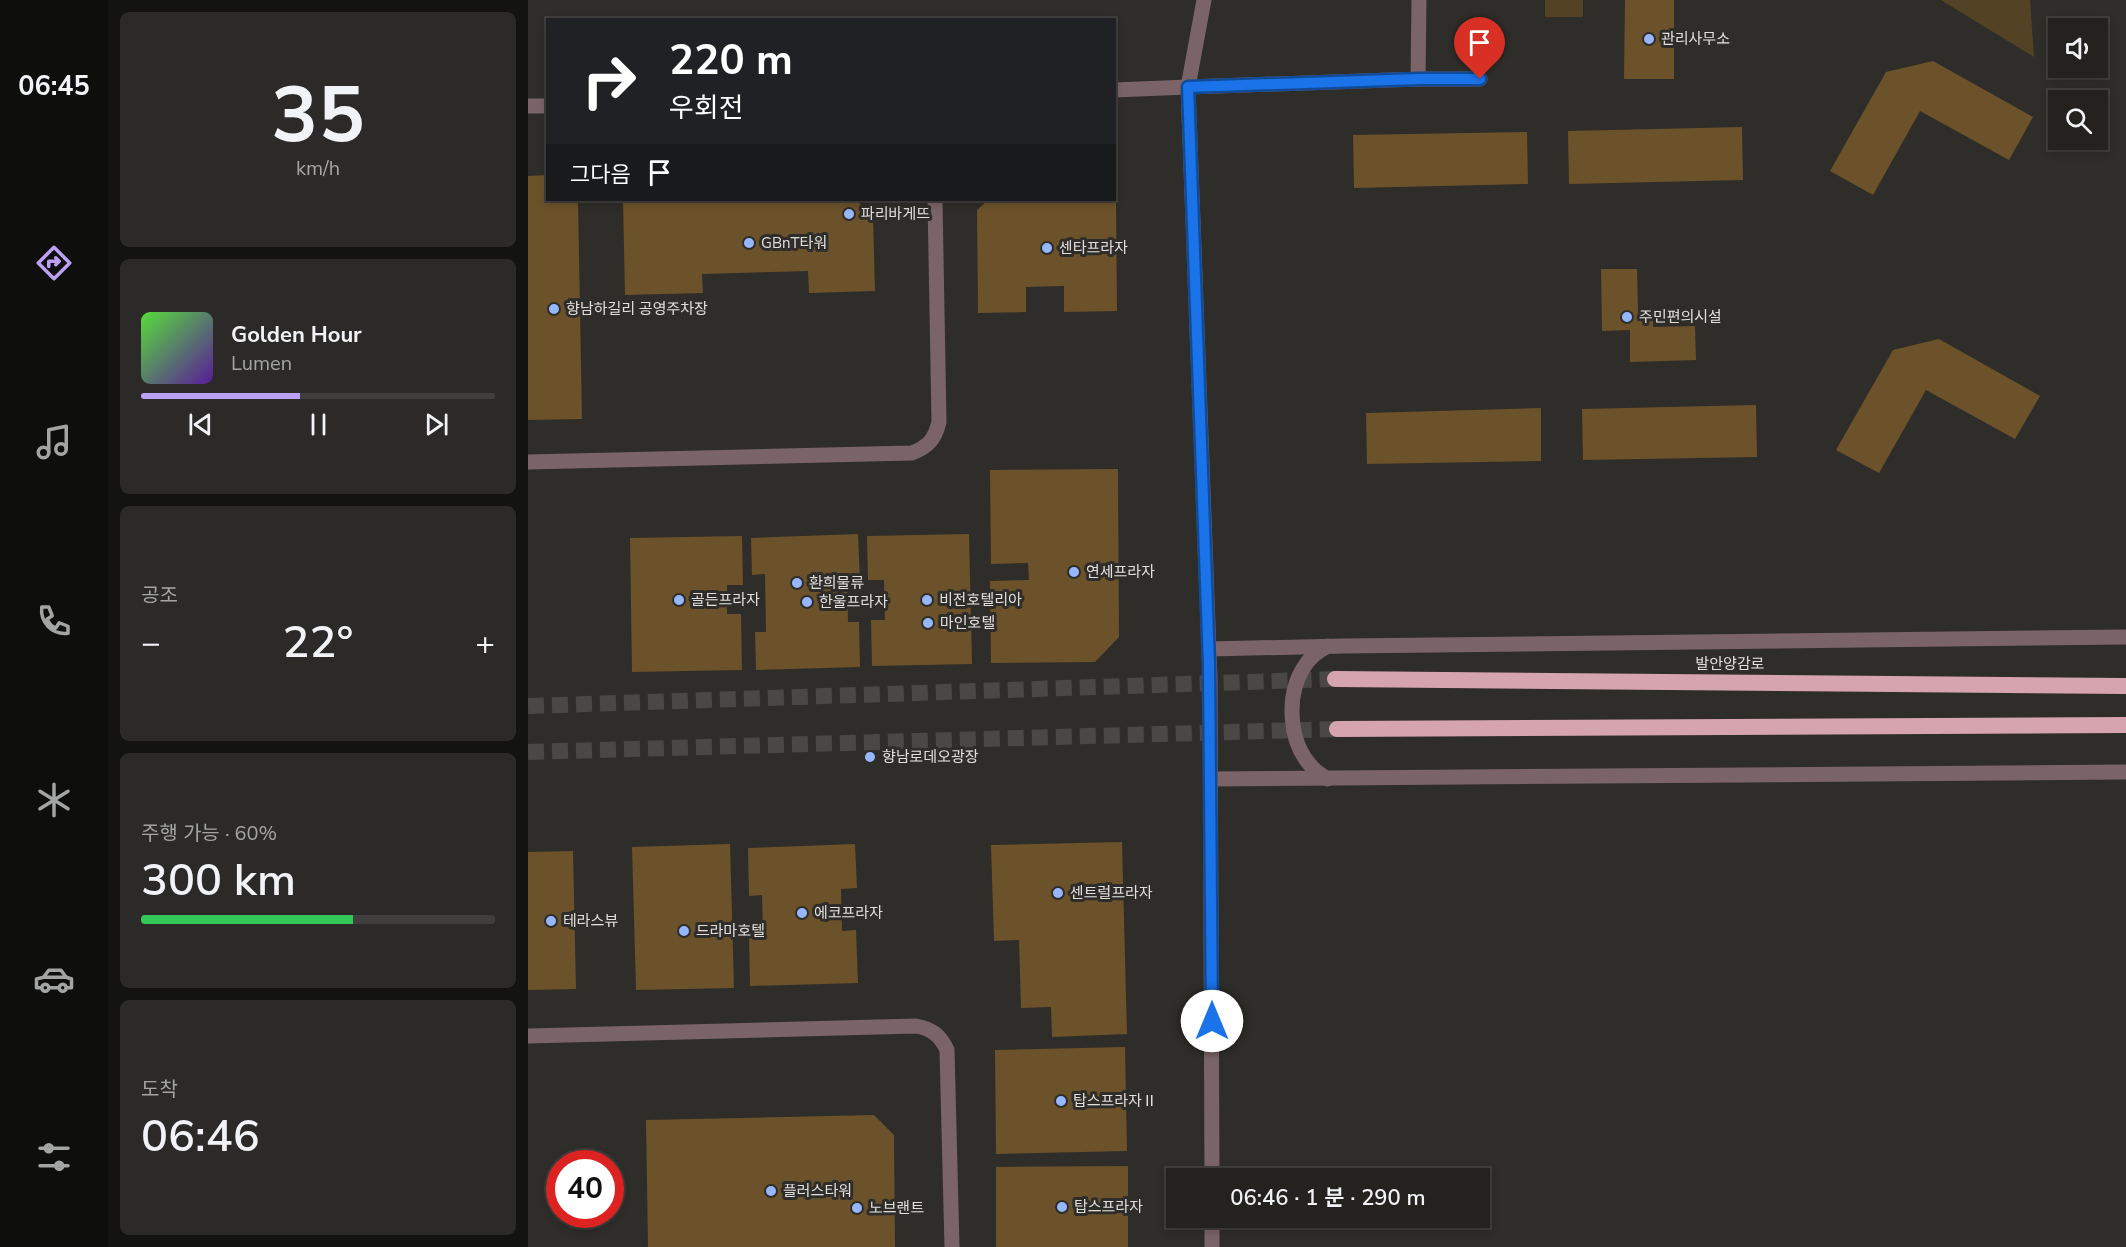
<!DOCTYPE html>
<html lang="ko">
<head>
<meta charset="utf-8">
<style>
	:root { --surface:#23221f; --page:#2b2a28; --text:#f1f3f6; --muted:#a3a4a4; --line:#403f3d; --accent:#bca0f2 }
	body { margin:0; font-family:"Nunito Sans","Noto Sans KR",sans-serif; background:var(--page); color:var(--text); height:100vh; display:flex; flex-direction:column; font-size:22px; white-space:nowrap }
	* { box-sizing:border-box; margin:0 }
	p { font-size:20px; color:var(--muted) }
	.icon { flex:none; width:33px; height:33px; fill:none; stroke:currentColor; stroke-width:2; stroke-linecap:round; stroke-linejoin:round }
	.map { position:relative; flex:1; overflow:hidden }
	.panel { display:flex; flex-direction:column; gap:12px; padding:12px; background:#131311; width:420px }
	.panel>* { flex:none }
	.guide { position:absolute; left:18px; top:18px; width:570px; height:183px; border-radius:0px; box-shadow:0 3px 9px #0003,0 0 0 2px var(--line); background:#202124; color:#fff; overflow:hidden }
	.buttons { position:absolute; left:1520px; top:18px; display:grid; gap:12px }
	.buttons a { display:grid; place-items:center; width:60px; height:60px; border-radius:0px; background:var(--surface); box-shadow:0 3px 9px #0003,0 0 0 2px var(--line); font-size:30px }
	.speed { position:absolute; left:18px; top:1150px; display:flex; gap:12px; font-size:30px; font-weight:700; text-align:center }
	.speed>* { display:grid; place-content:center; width:78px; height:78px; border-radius:50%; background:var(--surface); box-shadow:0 3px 9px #0003,0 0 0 2px var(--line); line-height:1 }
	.speed .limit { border:9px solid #d22; background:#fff; color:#111 }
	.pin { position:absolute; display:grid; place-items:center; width:51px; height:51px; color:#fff; margin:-62px -26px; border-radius:50% 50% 50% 0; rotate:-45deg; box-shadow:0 0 6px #0007 }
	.pin .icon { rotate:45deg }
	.me { position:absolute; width:66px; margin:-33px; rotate:0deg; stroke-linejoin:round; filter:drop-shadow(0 0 4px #0008) }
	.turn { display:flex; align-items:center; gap:21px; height:126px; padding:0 24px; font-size:27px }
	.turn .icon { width:78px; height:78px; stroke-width:2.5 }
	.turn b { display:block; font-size:42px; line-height:51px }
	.then { display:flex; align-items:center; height:57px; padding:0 24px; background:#0003; gap:12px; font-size:22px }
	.big { font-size:45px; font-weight:600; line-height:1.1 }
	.panel .widget { flex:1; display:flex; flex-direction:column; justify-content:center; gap:9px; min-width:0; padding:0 21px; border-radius:9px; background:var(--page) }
	.panel .dial { align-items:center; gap:0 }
	.dial b { font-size:78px; line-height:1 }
	.song { display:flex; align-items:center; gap:18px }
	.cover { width:72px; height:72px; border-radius:9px; background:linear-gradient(135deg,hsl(110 70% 55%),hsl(270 70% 35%)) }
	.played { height:6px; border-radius:3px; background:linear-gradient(90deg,var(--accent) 45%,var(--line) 45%) }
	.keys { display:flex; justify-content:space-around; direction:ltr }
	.heat { display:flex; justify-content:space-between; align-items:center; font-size:33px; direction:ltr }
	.charge { height:9px; border-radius:4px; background:linear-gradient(90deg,#34c759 60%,var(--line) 0) }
	.trip { position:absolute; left:638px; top:1168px; width:324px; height:60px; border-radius:0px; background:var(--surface); box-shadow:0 3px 9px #0003,0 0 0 2px var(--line); font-weight:600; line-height:60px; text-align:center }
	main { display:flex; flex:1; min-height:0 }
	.dock { display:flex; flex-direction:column; width:108px; justify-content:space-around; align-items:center; background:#0e0e0c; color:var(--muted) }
	.dock .icon { width:42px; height:42px }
	.dock .current { color:var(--accent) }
	.dock b { font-size:27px; color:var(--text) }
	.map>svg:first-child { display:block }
	.green { fill:#544225 }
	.building { fill:#6b522a }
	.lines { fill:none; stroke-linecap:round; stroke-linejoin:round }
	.trunk-tunnel { stroke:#4a4844; stroke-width:16; stroke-dasharray:16 8; stroke-linecap:butt }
	.minor { stroke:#7a6468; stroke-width:15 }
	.tertiary { stroke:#7a6468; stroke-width:15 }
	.trunk { stroke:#d6a4ae; stroke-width:16 }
	.route-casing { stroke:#114b97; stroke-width:15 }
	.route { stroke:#1a73e8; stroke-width:10 }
	.poi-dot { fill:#96b6fd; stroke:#2f2d29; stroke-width:2 }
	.labels { text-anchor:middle; stroke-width:6; stroke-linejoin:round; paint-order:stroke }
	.poi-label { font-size:15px; fill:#e0dfdc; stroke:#2f2d29; text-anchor:start }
	.street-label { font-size:15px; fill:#e0dfdc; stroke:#2f2d29 }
</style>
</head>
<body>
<main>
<nav class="dock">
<b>06:45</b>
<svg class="icon current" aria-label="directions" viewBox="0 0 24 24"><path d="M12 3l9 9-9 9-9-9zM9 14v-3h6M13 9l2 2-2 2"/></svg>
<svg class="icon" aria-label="music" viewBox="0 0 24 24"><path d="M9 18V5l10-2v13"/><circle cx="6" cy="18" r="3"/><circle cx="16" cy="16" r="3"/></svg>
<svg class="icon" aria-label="phone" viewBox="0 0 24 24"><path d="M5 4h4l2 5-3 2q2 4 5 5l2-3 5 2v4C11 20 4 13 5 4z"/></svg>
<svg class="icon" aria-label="climate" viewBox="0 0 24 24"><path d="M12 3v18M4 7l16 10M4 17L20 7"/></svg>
<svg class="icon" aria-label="car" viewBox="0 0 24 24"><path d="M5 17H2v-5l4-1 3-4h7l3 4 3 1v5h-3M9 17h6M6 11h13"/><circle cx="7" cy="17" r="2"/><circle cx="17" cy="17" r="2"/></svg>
<svg class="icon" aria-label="filters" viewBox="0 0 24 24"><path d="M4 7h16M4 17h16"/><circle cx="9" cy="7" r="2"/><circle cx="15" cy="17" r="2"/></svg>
</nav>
<section class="panel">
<div class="widget dial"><b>35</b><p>km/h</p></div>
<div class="widget">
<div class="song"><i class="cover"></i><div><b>Golden Hour</b><p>Lumen</p></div></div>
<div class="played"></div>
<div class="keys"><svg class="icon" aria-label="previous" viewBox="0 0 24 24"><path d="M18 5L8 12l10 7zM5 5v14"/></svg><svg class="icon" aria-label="pause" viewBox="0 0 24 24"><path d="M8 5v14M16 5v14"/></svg><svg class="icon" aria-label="next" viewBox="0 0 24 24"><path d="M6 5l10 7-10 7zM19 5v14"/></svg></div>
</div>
<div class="widget"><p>공조</p>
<div class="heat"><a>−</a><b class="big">22°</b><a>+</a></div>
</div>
<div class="widget"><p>주행 가능 · 60%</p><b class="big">300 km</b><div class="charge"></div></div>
<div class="widget"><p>도착</p><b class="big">06:46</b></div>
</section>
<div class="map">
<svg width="1598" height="1247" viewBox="0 0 1598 1247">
	<rect width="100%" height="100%" fill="#2f2d29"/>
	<g class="green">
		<rect x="1017" y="0" width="38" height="17"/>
		<polygon points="1413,0 1502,0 1506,57"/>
	</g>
	<g class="building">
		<polygon points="1097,0 1146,0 1146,79 1096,79"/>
		<polygon points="1405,61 1505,117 1481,160 1392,111 1345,195 1302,171 1358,72"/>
		<polygon points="1214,127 1215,180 1041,184 1040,131"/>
		<polygon points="999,132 1000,184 826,188 825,135"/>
		<polygon points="20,175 20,200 50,200 54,419 0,420 0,176"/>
		<polygon points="95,200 328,200 345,216 347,291 281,293 280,271 174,274 175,293 97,295"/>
		<polygon points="460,200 584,200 588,203 589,311 536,312 536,286 498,287 498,312 450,313 449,210"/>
		<polygon points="1073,269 1109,269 1110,309 1125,309 1125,327 1167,326 1168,360 1102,362 1102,330 1074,331"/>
		<polygon points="1411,339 1512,396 1487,439 1398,390 1351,473 1308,450 1365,350"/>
		<polygon points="1228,405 1229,457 1055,460 1054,409"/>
		<polygon points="1013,408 1013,461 839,464 838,413"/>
		<polygon points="590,469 591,637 567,662 463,663 462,581 501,580 500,563 463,564 462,470"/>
		<polygon points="330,534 332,582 319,582 320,622 331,622 332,667 228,670 227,632 238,632 237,574 224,575 223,538"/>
		<polygon points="441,534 444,664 344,666 343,620 357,620 356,580 340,580 339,536"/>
		<polygon points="214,536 215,585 199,585 199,614 213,614 214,670 104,672 102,538"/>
		<polygon points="594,842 599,1034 524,1037 523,1007 493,1008 491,940 466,941 463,845"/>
		<polygon points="202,844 206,988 108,990 104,847"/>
		<polygon points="327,844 329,888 313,889 314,931 328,930 330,983 222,986 221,935 235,935 234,895 221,896 220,848"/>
		<polygon points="45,851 48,989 0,990 0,852"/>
		<polygon points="597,1047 599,1151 468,1154 467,1050"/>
		<polygon points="346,1115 366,1135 367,1247 120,1247 118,1120"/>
		<polygon points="600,1166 600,1247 468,1247 468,1167"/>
	</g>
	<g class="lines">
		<g class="trunk-tunnel">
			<polyline points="0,706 807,679"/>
			<polyline points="0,752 809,729"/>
		</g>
		<g class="minor">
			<polyline points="890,79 952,79"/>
			<polyline points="660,87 890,79 891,0"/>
			<path d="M0,462L384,453C400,447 407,439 411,422L407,200"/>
			<path d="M0,1036L388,1026C404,1029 412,1035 419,1050L424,1247"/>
		</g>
		<g class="tertiary">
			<polyline points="676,0 660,87 682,679 684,1179"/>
			<polyline points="586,90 660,87"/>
			<polyline points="0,106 20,106"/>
			<polyline points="681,649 816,646 1598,637"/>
			<polyline points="683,779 1598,772"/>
			<path d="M799,779C794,775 788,772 784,767C760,742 758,695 776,667C782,657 790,651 800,646"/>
			<polyline points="684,1218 684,1247"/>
		</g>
		<g class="trunk">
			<polyline points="807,679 1598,686"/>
			<polyline points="809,729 1598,725"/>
		</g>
	</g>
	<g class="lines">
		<g class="route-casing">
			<polyline id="route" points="684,1021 681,664 660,87 890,79 952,79"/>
		</g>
		<use href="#route" class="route"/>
	</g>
	<g class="poi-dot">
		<circle cx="1121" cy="39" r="6"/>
		<circle cx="321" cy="214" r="6"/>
		<circle cx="221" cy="243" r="6"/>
		<circle cx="519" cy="248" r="6"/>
		<circle cx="26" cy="309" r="6"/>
		<circle cx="1099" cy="317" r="6"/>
		<circle cx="546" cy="572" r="6"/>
		<circle cx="269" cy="583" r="6"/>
		<circle cx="151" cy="600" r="6"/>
		<circle cx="399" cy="600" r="6"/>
		<circle cx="279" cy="602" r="6"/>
		<circle cx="400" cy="623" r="6"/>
		<circle cx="342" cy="757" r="6"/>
		<circle cx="530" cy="893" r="6"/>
		<circle cx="274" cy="913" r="6"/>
		<circle cx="23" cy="921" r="6"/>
		<circle cx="156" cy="931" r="6"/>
		<circle cx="533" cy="1101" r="6"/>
		<circle cx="243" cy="1191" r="6"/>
		<circle cx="534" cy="1207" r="6"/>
		<circle cx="329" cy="1208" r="6"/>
	</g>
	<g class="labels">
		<g class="poi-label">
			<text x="1133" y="44">관리사무소</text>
			<text x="333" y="219">파리바게뜨</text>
			<text x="233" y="248">GBnT타워</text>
			<text x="531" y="253">센타프라자</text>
			<text x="38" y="314">향남하길리 공영주차장</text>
			<text x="1111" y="322">주민편의시설</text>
			<text x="558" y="577">연세프라자</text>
			<text x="281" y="588">환희물류</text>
			<text x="163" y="605">골든프라자</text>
			<text x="411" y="605">비전호텔리아</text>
			<text x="291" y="607">한울프라자</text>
			<text x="412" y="628">마인호텔</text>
			<text x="354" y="762">향남로데오광장</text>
			<text x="542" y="898">센트럴프라자</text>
			<text x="286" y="918">에코프라자</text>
			<text x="35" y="926">테라스뷰</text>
			<text x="168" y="936">드라마호텔</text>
			<text x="545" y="1106">탑스프라자Ⅱ</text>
			<text x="255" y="1196">플러스타워</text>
			<text x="546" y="1212">탑스프라자</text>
			<text x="341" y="1213">노브랜트</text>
		</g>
		<g class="street-label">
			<text x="1202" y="669">발안양감로</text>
		</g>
	</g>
</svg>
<div class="buttons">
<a><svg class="icon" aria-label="sound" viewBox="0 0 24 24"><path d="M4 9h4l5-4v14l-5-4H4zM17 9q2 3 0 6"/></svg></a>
<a><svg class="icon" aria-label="search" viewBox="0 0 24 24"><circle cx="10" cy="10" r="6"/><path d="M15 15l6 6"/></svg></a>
</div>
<div class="speed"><div class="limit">40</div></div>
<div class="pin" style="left:952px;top:79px;background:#d93025"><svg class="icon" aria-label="arrive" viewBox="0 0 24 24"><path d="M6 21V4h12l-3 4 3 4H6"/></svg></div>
<svg class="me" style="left:684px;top:1021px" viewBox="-20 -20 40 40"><circle r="19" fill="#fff"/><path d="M0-13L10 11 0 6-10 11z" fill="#1a73e8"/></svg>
<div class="trip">06:46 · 1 분 · 290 m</div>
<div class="guide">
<div class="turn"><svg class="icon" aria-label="right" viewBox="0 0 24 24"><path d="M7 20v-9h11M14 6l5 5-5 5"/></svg><div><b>220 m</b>우회전</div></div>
<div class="then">그다음<svg class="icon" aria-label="arrive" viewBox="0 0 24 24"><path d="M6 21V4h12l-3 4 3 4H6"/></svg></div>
</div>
</div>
</main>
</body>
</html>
